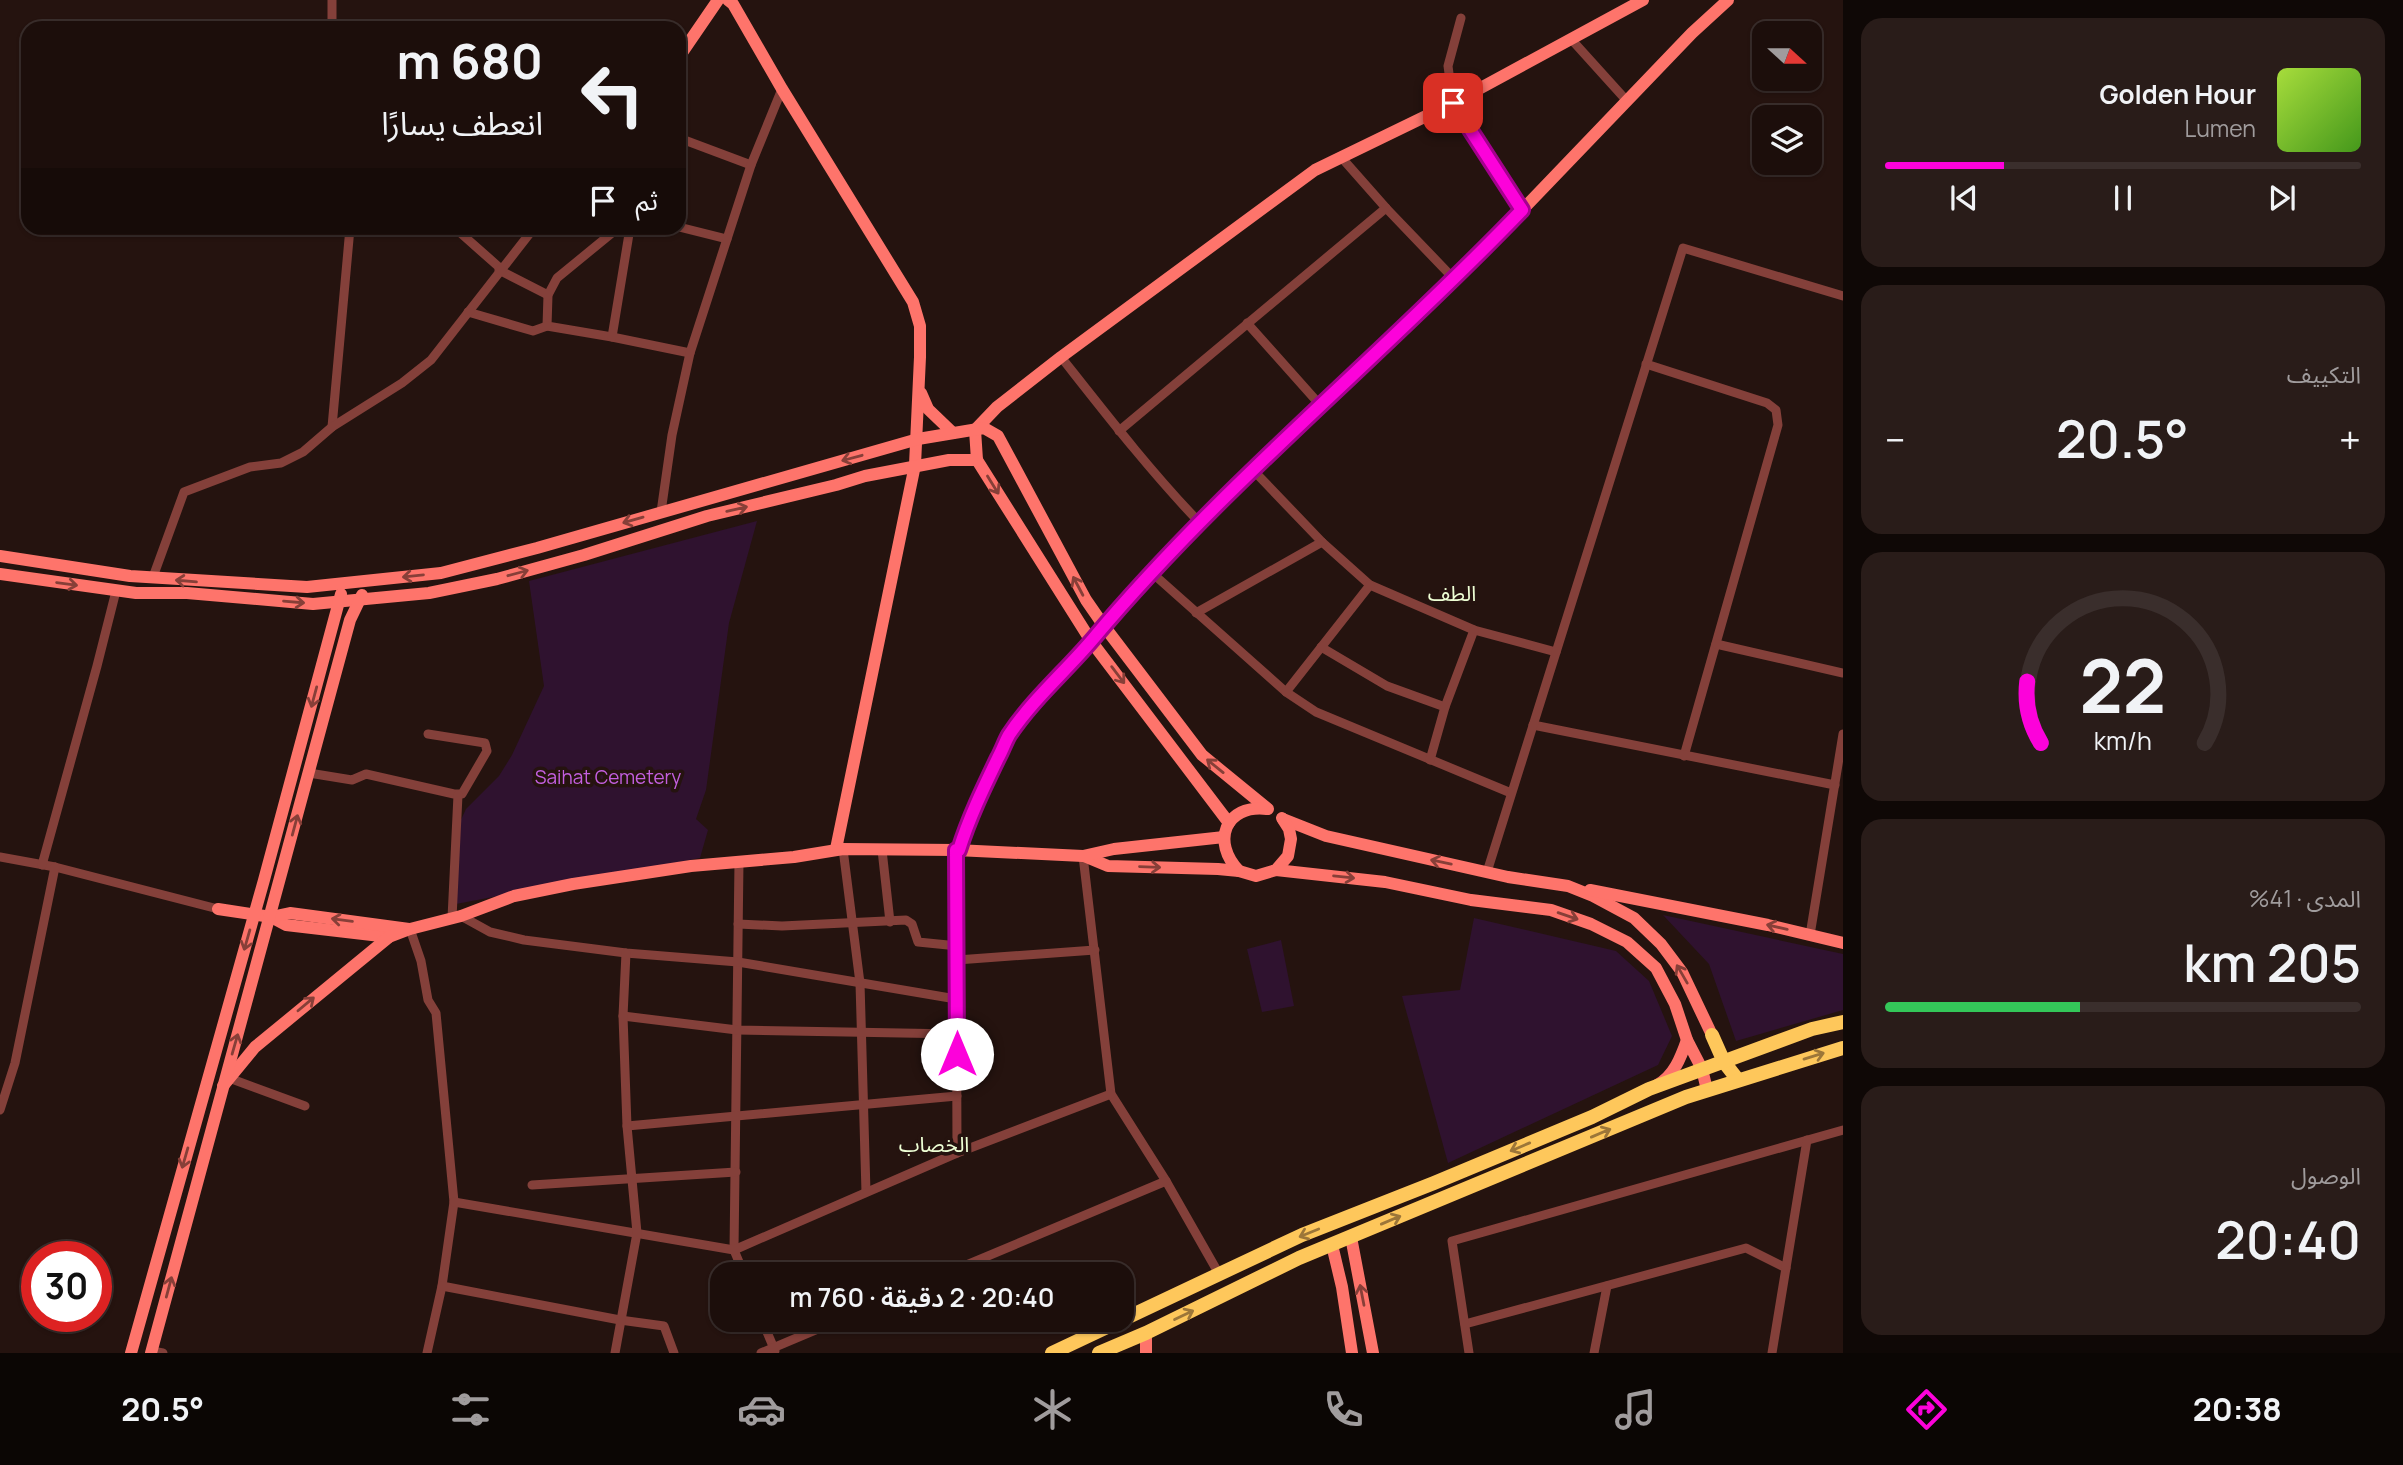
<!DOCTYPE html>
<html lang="ar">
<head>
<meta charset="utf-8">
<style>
	:root { --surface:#1c0e0b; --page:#291c19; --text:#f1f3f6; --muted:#a09c9d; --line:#3a2e2c; --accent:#fc02da }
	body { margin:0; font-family:Manrope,"Noto Sans Arabic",sans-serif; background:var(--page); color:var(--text); direction:rtl; height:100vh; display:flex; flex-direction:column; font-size:26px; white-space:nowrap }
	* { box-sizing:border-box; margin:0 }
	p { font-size:23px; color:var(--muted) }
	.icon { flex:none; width:38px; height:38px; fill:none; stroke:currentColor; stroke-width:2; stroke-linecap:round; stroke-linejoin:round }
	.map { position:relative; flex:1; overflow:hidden; direction:ltr }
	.details { display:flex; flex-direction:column; gap:18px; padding:18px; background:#0f0806; width:560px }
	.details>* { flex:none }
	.hud { position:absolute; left:21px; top:21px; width:665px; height:214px; border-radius:21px; box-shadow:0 2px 5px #0004,0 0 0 2px var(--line); direction:rtl; background:#1c0e0b; color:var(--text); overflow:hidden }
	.needle { width:46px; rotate:111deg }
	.tools { position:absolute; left:1752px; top:21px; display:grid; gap:14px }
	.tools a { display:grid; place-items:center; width:70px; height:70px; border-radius:14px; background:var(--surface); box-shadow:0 2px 5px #0004,0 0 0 2px var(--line); font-size:35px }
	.speed { position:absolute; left:21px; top:1241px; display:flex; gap:14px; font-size:35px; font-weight:700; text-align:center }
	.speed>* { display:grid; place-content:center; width:91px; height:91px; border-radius:50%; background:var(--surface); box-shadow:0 2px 5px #0004,0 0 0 2px var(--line); line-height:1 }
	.speed .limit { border:10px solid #d22; background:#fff; color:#111 }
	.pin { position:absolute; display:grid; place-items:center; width:60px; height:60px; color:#fff; margin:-30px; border-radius:14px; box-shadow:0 4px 10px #0006 }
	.me { position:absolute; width:77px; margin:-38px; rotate:0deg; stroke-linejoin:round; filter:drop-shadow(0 0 5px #0008) }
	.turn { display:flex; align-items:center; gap:24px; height:147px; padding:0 28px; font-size:32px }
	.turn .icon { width:91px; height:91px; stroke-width:2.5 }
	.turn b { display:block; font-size:49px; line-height:60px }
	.then { display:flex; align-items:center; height:66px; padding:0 28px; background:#0003; gap:14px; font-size:26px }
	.big { font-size:52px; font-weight:600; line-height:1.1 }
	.details .tile { flex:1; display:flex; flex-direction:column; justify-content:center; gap:10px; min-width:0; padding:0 24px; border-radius:21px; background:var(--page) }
	.details .dial { align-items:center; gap:0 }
	.dial svg { height:182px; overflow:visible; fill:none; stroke:var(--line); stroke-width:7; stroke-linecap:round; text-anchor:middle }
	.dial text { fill:var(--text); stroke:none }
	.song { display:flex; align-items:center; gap:21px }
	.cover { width:84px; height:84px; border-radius:10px; background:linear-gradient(135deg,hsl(80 70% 55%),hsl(100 70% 35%)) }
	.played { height:7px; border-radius:4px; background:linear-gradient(90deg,var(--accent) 25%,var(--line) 25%) }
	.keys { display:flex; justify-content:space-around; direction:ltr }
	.heat { display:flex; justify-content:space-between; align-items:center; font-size:38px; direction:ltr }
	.charge { height:10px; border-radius:5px; background:linear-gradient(90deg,#34c759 41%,var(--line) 0) }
	.trip { position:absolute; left:710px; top:1262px; width:424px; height:70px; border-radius:21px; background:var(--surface); box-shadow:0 2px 5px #0004,0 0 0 2px var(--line); font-weight:600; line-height:70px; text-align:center; direction:rtl }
	.tabs { display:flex; height:112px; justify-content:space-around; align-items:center; background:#0b0604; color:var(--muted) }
	.tabs .icon { width:49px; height:49px }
	.tabs .active { color:var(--accent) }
	.tabs b { font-size:32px; color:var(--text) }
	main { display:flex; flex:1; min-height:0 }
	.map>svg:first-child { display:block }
	.green { fill:#2f122f }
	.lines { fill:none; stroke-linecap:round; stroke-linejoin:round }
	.street { stroke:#84403a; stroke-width:9 }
	.secondary { stroke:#fe746b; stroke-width:12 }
	.primary { stroke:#fec75b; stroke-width:14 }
	.oneway { stroke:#873f38 }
	.oneway2 { stroke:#9c7639 }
	.route-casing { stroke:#a4018e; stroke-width:18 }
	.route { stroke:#fc02da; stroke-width:12 }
	.labels { text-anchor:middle; stroke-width:7; stroke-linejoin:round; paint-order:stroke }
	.park-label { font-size:19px; fill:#c35fdf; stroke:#25130f }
	.neighbourhood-label { font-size:21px; fill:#eeffd5; stroke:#25130f }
</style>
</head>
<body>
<main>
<section class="details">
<div class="tile">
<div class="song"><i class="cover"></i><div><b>Golden Hour</b><p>Lumen</p></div></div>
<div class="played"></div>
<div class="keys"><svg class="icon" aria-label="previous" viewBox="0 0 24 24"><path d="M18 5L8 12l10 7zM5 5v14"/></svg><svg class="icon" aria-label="pause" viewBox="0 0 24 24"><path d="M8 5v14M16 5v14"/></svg><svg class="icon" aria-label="next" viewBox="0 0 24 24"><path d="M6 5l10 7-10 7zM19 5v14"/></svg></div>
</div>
<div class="tile"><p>التكييف</p>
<div class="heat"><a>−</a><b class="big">20.5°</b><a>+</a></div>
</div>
<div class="tile dial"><svg viewBox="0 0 100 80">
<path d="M14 69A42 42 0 1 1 86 69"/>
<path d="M14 69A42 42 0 0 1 8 42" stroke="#fc02da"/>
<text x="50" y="56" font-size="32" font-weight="700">22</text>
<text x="50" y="72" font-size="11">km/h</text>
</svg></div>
<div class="tile"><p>المدى · 41%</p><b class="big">205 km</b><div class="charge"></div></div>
<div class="tile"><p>الوصول</p><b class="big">20:40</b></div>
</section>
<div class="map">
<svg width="1843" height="1353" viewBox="0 0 1843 1353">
	<rect width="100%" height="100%" fill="#25130f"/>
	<g class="green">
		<polygon points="757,521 729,623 706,790 696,819 708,830 700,858 456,904 459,824 466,809 499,776 512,755 544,686 529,581"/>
		<polygon points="1663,915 1843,954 1843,1010 1736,1041 1709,964"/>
		<polygon points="1474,918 1616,951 1649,981 1672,1036 1658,1065 1448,1163 1402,996 1460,990"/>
		<polygon points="1281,940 1294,1006 1262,1012 1247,949"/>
	</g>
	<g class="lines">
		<g class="street">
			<polyline points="332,0 332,28"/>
			<polyline points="1461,18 1448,66 1453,103 1522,210"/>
			<polyline points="1571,39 1627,101"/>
			<polyline points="679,138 751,165"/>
			<polyline points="1341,157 1386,208 1455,280"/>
			<polyline points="679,227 727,239"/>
			<polyline points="388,228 404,231 425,228"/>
			<polyline points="452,228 456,229 500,268"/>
			<polyline points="618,228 557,278 548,295 547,326 612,337 690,353"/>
			<polyline points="499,270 548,295"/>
			<polyline points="468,312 533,331 547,326"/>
			<polyline points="1247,323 1321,406"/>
			<polyline points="612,337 630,228"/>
			<path d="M1061,357C1106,414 1150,471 1200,523"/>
			<polyline points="1646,364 1767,403 1776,410 1778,425 1684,756"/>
			<polyline points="332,427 350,228"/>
			<polyline points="1119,431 1386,208"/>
			<polyline points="1253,470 1322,542 1370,585 1474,630 1556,652"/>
			<polyline points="661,512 672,435 690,353 751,165 782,89"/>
			<polyline points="1151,572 1286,692 1316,712 1511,793"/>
			<polyline points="153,577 184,492 250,467 281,463 303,452 332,427 402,383 431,360 534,228"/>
			<polyline points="1196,613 1322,542"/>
			<polyline points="1716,644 1843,673"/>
			<polyline points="1321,647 1387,686 1445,707"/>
			<polyline points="1286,692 1370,585"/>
			<polyline points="1533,725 1835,785"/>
			<polyline points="1430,760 1445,707 1474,630"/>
			<polyline points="309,773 352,780 366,774 454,794 462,794 487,751 485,743 428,734"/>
			<polyline points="843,849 860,983 866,1192"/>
			<polyline points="882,850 890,922"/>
			<polyline points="956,850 957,1153"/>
			<polyline points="1083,856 1111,1094 1166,1181 1219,1274"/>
			<polyline points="0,857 55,867 218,909"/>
			<polyline points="739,862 734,1250 744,1274"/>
			<polyline points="42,865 97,666 116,591"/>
			<polyline points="1487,872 1683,248 1843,296"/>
			<polyline points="461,916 490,932 524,940 626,953 738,962 956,999"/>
			<polyline points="452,918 458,795"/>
			<polyline points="738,924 782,926 906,920 912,924 918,942 958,946"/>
			<polyline points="410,929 421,961 428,1000 436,1013 454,1202 442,1286 427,1353"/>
			<polyline points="1810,935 1843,734"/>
			<polyline points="957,960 1095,950"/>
			<polyline points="623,1016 737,1030 957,1034"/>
			<polyline points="229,1078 305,1106"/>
			<polyline points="0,1110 15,1063 55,867"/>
			<polyline points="627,1126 957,1096"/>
			<polyline points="532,1185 736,1172"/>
			<polyline points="454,1202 734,1250 957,1153 1111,1094"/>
			<polyline points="945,1274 1166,1181"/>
			<polyline points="442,1286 620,1320 664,1326 674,1353"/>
			<polyline points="762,1320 775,1351"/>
			<polyline points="1465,1324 1746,1248 1786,1268"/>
			<polyline points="152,1351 163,1353"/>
			<polyline points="615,1353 637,1233 627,1126 623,1016 626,953"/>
			<polyline points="761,1353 839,1320"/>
			<polyline points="1469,1353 1452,1241 1843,1130"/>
			<polyline points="1594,1353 1607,1286"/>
			<polyline points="1772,1353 1807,1140"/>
		</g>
		<g class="secondary">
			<polyline points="728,0 733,4 782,89 913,302 920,326 920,357 915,465 836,849"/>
			<polyline points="679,57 718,0"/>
			<polyline points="921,393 928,409 953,433"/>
			<polyline points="977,460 975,430 997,407 1061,357 1315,170 1453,103 1643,0"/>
			<polyline points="0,556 130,576 307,587 441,573 537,548 918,439 984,428 998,436 1086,600 1104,626 1202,755 1268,809"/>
			<polyline points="0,574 136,593 187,593 313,604 429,593 497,579 584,555 707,516 836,485 865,476 949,460 977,460 1091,641 1229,823"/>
			<polyline points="1283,819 1326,836 1508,877 1568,886 1593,896 1634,918 1661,944 1682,972 1712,1035"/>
			<polyline points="959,850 983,786 1008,736 1067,665 1091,641 1159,563 1253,470 1455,280 1692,33 1728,0"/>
			<polyline points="1084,856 1108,866 1218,869 1239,871 1256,876 1276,870 1288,856 1291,839 1289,829 1282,818"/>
			<polyline points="1276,870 1385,882 1471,900 1551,910 1591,924 1627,942 1656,968 1675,1004 1687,1040 1702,1069 1707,1090"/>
			<path d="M1239,871C1211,842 1225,804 1267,809"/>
			<polyline points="1590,890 1768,925 1843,943"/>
			<polyline points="218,909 271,917 286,925 389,937"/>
			<polyline points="271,917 290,913 409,929"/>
			<path d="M1657,1085C1674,1076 1681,1057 1687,1040"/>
			<polyline points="223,1086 255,1047 389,937 410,929 461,916 514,896 573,884 691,866 794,857 843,849 956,850 1083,856 1114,849 1224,837"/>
			<polyline points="1351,1237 1373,1353"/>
			<polyline points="1332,1245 1342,1287 1352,1353"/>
			<polyline points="131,1353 264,880 341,594"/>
			<polyline points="151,1353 350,620 362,595"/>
			<polyline points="1146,1353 1146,1333"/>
		</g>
		<g class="primary">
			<polyline points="1712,1035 1724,1062 1738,1080"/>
			<polyline points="1052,1353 1302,1235 1434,1183 1592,1117 1649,1089 1812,1029 1843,1022"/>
			<polyline points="1099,1353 1146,1333 1299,1258 1686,1097 1843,1048"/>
		</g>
	</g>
	<defs><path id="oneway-shaft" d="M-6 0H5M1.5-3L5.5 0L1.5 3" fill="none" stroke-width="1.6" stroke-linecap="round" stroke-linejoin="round" transform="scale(1.75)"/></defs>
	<g class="oneway">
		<use href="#oneway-shaft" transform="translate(852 458) rotate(165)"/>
		<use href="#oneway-shaft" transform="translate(993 485) rotate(58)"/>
		<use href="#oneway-shaft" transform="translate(737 509) rotate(-13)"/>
		<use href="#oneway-shaft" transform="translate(633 520) rotate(164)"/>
		<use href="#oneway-shaft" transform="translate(518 573) rotate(-15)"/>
		<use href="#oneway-shaft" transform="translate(413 576) rotate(174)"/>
		<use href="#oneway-shaft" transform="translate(186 581) rotate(-175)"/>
		<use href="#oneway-shaft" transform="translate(67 584) rotate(8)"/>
		<use href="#oneway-shaft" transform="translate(1078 586) rotate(-118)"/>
		<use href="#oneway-shaft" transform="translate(294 602) rotate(5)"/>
		<use href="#oneway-shaft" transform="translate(1118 675) rotate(53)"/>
		<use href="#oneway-shaft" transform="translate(314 697) rotate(105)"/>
		<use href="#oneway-shaft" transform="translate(1215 766) rotate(-141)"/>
		<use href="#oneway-shaft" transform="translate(295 825) rotate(-75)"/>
		<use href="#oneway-shaft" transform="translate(1441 862) rotate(-168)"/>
		<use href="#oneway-shaft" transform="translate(1150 867) rotate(2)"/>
		<use href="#oneway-shaft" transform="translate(1344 877) rotate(6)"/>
		<use href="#oneway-shaft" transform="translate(1568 916) rotate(19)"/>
		<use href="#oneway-shaft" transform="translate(342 920) rotate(-173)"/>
		<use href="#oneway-shaft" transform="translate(1777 927) rotate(-167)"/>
		<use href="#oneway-shaft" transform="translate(247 940) rotate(106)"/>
		<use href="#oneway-shaft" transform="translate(1682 974) rotate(-120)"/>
		<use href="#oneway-shaft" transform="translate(306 1004) rotate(-40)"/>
		<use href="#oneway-shaft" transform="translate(235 1044) rotate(-74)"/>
		<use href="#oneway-shaft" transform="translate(185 1158) rotate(106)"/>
		<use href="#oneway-shaft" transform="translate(169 1287) rotate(-75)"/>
		<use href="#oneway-shaft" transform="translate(1362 1295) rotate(-101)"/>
	</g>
	<g class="oneway2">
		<use href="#oneway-shaft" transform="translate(1814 1056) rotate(-17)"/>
		<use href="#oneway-shaft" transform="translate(1601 1133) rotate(-23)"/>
		<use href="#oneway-shaft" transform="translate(1520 1147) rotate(157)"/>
		<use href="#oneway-shaft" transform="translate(1391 1220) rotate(-23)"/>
		<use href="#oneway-shaft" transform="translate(1309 1233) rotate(158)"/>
		<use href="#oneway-shaft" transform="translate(1184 1315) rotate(-26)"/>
	</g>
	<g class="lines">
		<g class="route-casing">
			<path id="route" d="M957,1054L956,850H959C969,818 983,789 998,758C1002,751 1005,742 1009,735C1033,699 1066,671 1093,639C1223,484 1382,356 1522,210L1453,103"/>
		</g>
		<use href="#route" class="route"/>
	</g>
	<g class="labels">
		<g class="park-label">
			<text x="608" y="784">Saihat Cemetery</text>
		</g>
		<g class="neighbourhood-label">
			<text x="1452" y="601">الطف</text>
			<text x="934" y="1152">الخصاب</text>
		</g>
	</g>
</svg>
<div class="tools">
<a><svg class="needle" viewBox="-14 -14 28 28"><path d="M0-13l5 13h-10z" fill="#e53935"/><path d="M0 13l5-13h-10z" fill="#a09c9d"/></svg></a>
<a><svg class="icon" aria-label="layers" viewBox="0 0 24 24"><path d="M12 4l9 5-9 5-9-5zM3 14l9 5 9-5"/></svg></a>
</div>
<div class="speed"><div class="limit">30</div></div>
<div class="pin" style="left:1453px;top:103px;background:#d93025"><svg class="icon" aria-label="arrive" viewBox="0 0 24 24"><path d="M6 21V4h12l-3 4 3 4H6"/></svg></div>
<svg class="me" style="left:957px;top:1054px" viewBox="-20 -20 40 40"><circle r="19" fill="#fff"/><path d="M0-13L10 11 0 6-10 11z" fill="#fc02da"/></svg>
<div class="trip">20:40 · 2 دقيقة · 760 m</div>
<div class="hud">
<div class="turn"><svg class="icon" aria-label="left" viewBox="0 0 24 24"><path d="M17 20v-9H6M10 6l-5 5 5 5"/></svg><div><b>680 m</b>انعطف يسارًا</div></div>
<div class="then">ثم<svg class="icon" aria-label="arrive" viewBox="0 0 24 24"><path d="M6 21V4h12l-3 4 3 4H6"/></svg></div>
</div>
</div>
</main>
<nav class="tabs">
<b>20:38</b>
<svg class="icon active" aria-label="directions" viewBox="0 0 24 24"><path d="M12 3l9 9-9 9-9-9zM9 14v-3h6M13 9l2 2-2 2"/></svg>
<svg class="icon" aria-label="music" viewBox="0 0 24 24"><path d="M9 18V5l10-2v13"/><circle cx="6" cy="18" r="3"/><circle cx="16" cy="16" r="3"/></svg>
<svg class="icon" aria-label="phone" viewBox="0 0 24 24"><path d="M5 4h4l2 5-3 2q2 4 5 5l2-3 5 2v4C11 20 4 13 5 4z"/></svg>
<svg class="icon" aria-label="climate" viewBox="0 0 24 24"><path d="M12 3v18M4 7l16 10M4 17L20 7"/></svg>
<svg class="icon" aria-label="car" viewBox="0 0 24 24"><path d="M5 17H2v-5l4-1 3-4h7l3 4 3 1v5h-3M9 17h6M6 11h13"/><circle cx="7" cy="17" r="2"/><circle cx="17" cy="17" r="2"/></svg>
<svg class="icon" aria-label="filters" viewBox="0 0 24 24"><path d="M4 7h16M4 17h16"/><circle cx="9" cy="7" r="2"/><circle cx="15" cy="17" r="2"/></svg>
<b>20.5°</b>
</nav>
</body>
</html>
